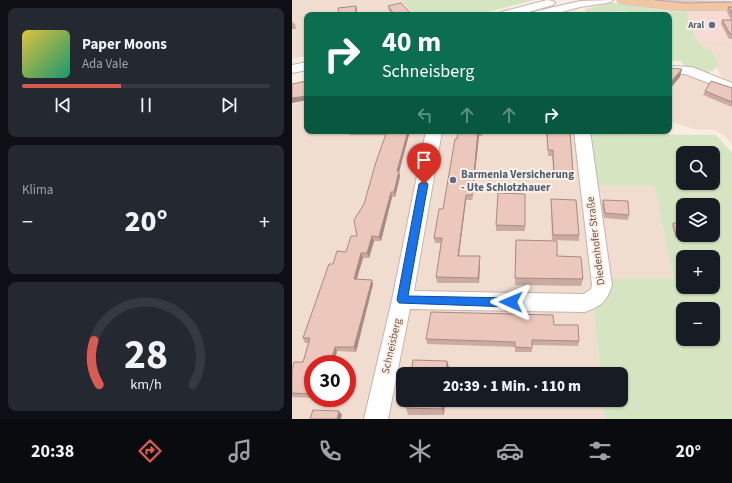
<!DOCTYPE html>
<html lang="de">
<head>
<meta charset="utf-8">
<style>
	:root { --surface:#171b24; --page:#242831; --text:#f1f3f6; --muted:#9ea1a6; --line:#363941; --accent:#d85a51 }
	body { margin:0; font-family:"Source Sans 3",sans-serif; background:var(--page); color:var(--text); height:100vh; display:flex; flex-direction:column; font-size:15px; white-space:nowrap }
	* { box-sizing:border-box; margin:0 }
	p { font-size:13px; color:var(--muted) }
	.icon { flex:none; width:22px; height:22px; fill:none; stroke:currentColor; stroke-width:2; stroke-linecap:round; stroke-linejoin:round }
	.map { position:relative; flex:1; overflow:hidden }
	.drawer { display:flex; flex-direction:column; gap:8px; padding:8px; background:#0d0f14; width:292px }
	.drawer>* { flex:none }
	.top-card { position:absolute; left:12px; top:12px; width:368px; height:122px; border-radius:8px; box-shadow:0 1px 3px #0004; background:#0b6e4f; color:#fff; overflow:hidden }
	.buttons { position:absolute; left:384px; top:146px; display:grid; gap:8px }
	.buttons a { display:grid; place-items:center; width:44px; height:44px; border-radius:8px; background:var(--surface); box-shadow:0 1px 3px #0004; font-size:20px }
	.speed { position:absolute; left:12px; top:355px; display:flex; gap:8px; font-size:20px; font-weight:700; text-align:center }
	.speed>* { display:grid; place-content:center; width:52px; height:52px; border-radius:50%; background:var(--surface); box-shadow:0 1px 3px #0004; line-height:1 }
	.speed .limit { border:6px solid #d22; background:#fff; color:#111 }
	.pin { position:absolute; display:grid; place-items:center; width:34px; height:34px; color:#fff; margin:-41px -17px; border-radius:50% 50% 50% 0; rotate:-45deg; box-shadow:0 0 4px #0007 }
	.pin .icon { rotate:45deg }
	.me { position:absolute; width:44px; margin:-22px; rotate:271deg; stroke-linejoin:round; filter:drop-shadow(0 0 3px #0008) }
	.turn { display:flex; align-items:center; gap:14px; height:84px; padding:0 12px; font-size:18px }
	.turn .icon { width:52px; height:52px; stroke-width:2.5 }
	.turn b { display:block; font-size:28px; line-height:34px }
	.lanes { display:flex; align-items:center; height:38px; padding:0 12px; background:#0003; justify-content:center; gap:20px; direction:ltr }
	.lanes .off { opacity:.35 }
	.big { font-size:30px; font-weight:800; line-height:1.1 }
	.drawer .card { flex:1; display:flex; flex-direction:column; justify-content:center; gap:6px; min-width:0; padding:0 14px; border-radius:8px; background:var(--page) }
	.drawer .dial { align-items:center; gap:0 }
	.dial svg { height:104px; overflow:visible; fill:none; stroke:var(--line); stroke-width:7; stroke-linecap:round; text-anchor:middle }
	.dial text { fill:var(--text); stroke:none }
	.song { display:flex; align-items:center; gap:12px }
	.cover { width:48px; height:48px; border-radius:6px; background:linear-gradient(135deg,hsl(50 70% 55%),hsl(160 70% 35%)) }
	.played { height:4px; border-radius:2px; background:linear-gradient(90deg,var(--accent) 40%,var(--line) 40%) }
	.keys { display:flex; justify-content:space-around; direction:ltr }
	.heat { display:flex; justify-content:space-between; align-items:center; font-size:22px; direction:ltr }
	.trip { position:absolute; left:104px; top:367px; width:232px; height:40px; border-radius:8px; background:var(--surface); box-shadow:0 1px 3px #0004; font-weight:800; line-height:40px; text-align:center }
	.dock { display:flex; height:64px; justify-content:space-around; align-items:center; background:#090b0e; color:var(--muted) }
	.dock .icon { width:28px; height:28px }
	.dock .current { color:var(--accent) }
	.dock b { font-size:18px; color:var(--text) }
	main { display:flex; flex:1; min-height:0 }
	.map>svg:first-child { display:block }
	.residential { fill:#f0ddd0; fill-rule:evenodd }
	.commercial { fill:#f9dbd6 }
	.green { fill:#d5e5c2; fill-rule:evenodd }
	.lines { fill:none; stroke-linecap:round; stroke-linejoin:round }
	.minor-casing { stroke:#c8b3aa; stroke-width:2 }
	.major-casing { stroke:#d4cbc9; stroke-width:2 }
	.minor { fill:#fff; fill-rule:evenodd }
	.major { fill:#f2c69f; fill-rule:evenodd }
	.tram { stroke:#aea2c0; stroke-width:1 }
	.wall { fill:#cbaba1 }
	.shaded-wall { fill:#a58b83 }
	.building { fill:#ecc7bb; stroke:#a58b83 }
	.route { fill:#1a73e8; stroke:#114b97 }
	.service-dot { fill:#5c6f8a; stroke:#fdf1e6; stroke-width:1.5 }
	.labels { text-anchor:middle; stroke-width:4; stroke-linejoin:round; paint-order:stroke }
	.far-service-label { font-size:9px; font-weight:bold; fill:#4e5e75; stroke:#fdf1e6; text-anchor:end }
	.service-label { font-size:11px; font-weight:bold; fill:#4e5e75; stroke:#fdf1e6; text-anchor:start }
	.street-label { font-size:11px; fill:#6e524b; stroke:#fdf1e6 }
</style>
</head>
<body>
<main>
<section class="drawer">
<div class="card">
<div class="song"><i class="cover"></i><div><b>Paper Moons</b><p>Ada Vale</p></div></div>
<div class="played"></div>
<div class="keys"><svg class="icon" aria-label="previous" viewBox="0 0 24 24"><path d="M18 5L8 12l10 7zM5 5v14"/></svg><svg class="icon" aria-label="pause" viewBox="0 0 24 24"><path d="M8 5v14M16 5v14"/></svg><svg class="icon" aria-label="next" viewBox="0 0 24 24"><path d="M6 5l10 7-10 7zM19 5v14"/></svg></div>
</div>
<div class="card"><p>Klima</p>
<div class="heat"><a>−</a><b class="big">20°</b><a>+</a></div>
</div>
<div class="card dial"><svg viewBox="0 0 100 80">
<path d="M14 69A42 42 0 1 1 86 69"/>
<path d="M14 69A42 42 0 0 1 10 35" stroke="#d85a51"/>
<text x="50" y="56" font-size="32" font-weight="700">28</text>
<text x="50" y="72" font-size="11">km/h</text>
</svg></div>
</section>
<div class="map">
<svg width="440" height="419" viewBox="0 0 440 419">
	<rect width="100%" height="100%" fill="#f9ece1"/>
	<g class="residential">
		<polygon points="0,0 110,0 123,15 15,15 15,56 0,59"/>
		<polygon points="404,39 440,43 440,89 428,75 421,53 405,42"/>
		<polygon points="377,72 396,73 440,90 440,144 432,135 422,130 402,129 377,121"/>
		<path d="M15,80V131H286L302,185H362L382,279L315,292L303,308L309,374H111V400H311L313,419H0V84ZM21,364H55V398H21Z"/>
	</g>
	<polygon class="commercial" points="440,9 440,43 404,39 395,11"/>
	<g class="green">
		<polygon points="110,0 243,0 184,15 123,15"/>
		<path d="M319,3C344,4 369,14 395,11L405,42L421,53L426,67L416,73L393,68L389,61H377V15H338L336,11L294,12L293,9Z"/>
		<path d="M303,134L424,135L440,153V419H313L311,400H329V374H309L302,308L311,301L315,279H382L362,185H302L297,135ZM391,153H421V183H391ZM391,205H421V235H391ZM391,257H421V287H391ZM391,309H421V339H391Z"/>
	</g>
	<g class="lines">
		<g class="minor-casing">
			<g id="minor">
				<polygon points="255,0 261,1 263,3 261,5 226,15 207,15 209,12"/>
				<polygon points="321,0 319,2 315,3 288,7 259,15 239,15 241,12 288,1"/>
				<polygon points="15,62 15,70 0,73 0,65"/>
				<polygon points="377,66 400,67 440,83 440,92 393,74 377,74"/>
				<path d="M134,131H150L122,291L292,294L299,289L300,285L282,131H298L320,285C315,302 309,306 293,312L118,309L96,419H72L100,300Z"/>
			</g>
		</g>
		<g class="major-casing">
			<polygon id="major" points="325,0 440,2 440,10 381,10 332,4 327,3"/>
		</g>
		<use href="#minor" class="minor"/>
		<use href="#major" class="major"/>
		<polyline class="tram" points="363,0 394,3 440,2"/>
	</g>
	<g class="wall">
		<polygon points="96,6 118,15 100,15 97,11"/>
		<polygon points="436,7 440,7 440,39 437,39 429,24 430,20 439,20 435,12"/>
		<polygon points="0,22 3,24 4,29 0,29"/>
		<polygon points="440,88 440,107 411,95 413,91"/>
		<polygon points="57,131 118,131 107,172 108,176 103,197 100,197 89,241 82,241 77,258 71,258 65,279 81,284 64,352 45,351 42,364 21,364 21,398 0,397 0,370 11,362 17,343 13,343 11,338 41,264 54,252 65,236 72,204 94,135 58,135"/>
		<polygon points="166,131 190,131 190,136 187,136 180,200 174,200 167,256 188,261 187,283 145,283 144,277 149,243 143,243 142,238 151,209"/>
		<polygon points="254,131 278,131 281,174 281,180 262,179 260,156 256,156"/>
		<polygon points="233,194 233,231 204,231 204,225"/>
		<polygon points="259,199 287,235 287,241 260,240 259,205"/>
		<polygon points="311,200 337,215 336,220 312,218 310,205"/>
		<polygon points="381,223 398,235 397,238 383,237 380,226"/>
		<polygon points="224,240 265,256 291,279 289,286 223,285"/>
		<polygon points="262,325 287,341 286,346 240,345 240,352 223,352 223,347 135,344 134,339"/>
		<polygon points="153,400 152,415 116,415 114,408"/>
	</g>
	<g class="shaded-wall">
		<polygon points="64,6 65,9 64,15 63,15"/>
		<polygon points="390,69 388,77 377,90 377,84"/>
		<polygon points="15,96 15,100 0,103 0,98"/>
		<polygon points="116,131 118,131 107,172 108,176 103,197 102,192 105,171"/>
		<polygon points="186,131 187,136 180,200 180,195"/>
		<polygon points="99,192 100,197 89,241 87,237"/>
		<polygon points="174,195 174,200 166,261 166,256"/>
		<polygon points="80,236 82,241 77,258 75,253"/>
		<polygon points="69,253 71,258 63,284 62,279"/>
		<polygon points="188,256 188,261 187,283 186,278"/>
		<polygon points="80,280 81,284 64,352 62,347"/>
		<polygon points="43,347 45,351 42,364 38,364"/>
		<polygon points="155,361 157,367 156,374 154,374"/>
		<polygon points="151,400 153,400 152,415 150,409"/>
		<polygon points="47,411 50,415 49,419 45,419"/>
	</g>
	<g class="building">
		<polygon points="109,3 118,13 112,15 103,15 96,6"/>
		<polygon points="64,6 63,15 44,15 47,15 46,8"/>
		<polygon points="436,7 440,7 440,14"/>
		<polygon points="430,20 440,20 440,34 438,34"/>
		<polygon points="377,66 379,68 390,69 377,84"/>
		<polygon points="15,81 15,96 0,98 0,84"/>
		<polygon points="419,81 440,88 440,102 413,91"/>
		<polygon points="95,131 116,131 105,171 107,171 102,192 99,192 87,237 80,236 75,253 69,253 62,279 80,280 62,347 43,347 38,364 21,364 21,394 0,393 0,370 2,362 11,362 18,338 11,338 37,264 41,264 45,251 54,252 59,236 65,236 62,220 72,204 84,162"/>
		<polygon points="166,131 186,131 180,195 174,195 166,256 188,256 186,278 144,277 150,238 142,238 147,209 151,209 163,139 165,139"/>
		<polygon points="255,131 278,131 281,174 262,174 261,150 256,150"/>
		<polygon points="206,193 233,194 233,226 204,225"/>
		<polygon points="259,199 284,200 287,235 261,235"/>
		<polygon points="311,200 336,201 337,215 313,213"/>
		<polygon points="381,223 391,223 391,235 384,235"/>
		<polygon points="224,240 265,241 265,256 289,257 291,279 223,278"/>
		<polygon points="139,312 261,315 262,325 286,325 287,341 240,340 240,348 223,347 223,342 134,339"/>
		<polygon points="121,360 155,361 154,374 119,374"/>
		<polygon points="115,400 151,400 150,409 114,408"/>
		<polygon points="21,410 47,411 45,419 18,419"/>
	</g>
	<polygon class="route" points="132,181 136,184 116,296 219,298 222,299 224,302 222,305 219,307 107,303 105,300 127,184"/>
	<g class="service-dot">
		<circle cx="420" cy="25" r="4"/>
		<circle cx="161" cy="180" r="4"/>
	</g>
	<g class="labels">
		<g class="far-service-label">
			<text x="412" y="28">Aral</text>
		</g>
		<g class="service-label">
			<text x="169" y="178">Barmenia Versicherung<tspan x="169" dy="13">- Ute Schlotzhauer</tspan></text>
		</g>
		<g class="street-label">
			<text transform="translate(303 241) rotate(-97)" y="4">Diedenhofer Straße</text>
			<text transform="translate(99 346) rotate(-77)" y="4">Schneisberg</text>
		</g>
	</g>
</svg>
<div class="buttons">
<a><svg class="icon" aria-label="search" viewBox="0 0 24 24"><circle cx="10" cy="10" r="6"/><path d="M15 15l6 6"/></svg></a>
<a><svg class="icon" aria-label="layers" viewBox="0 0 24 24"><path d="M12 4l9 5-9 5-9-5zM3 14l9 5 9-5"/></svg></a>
<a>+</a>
<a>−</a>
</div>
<div class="speed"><div class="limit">30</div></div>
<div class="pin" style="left:132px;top:184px;background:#d93025"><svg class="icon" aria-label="arrive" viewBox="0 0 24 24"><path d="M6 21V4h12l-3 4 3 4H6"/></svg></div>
<svg class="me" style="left:219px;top:302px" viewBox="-20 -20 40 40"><path d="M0-17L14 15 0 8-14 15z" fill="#1a73e8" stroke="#fff" stroke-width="4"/></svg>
<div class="trip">20:39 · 1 Min. · 110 m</div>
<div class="top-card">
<div class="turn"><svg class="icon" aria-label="right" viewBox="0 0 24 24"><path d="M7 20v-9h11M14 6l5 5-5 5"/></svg><div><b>40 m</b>Schneisberg</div></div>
<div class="lanes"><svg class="icon off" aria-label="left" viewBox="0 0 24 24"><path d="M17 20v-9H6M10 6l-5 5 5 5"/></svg><svg class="icon off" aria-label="ahead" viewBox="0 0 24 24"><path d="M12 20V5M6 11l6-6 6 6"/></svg><svg class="icon off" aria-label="ahead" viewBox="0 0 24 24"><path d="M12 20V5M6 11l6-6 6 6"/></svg><svg class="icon" aria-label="right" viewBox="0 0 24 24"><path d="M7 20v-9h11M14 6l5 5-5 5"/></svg></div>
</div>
</div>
</main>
<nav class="dock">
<b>20:38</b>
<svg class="icon current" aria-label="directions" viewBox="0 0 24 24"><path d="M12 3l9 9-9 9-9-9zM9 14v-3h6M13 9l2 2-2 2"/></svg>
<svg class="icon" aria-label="music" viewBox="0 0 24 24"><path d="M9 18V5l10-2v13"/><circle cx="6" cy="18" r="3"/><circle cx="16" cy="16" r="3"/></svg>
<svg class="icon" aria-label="phone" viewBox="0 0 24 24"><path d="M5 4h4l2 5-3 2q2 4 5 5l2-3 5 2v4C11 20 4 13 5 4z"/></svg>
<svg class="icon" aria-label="climate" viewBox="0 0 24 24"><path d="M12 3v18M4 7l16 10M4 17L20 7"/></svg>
<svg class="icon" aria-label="car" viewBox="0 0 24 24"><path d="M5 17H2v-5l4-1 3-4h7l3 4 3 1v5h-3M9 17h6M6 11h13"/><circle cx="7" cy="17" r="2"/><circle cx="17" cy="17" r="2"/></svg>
<svg class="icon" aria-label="filters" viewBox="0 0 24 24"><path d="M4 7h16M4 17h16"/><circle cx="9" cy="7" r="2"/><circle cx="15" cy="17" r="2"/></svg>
<b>20°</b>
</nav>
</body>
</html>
